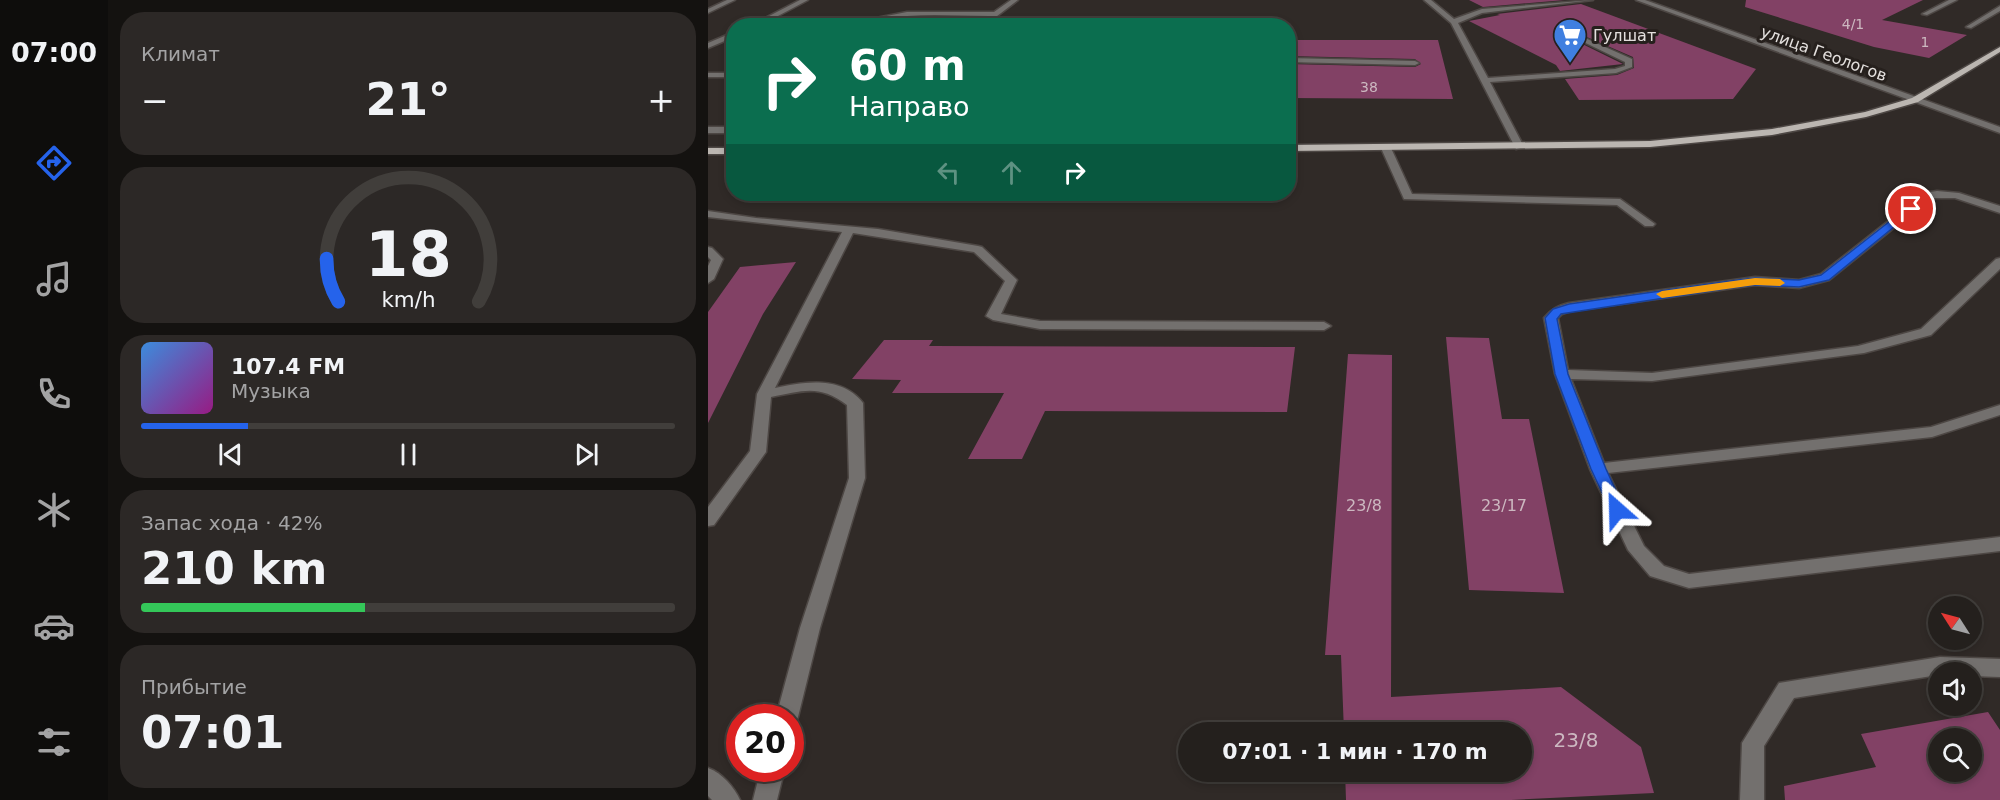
<!DOCTYPE html>
<html lang="ru">
<head>
<meta charset="utf-8">
<style>
	:root { --surface:#24201d; --page:#2c2826; --text:#f1f3f6; --muted:#a3a3a4; --line:#413e3b; --accent:#2563eb }
	body { margin:0; font-family:"DejaVu Sans",sans-serif; background:var(--page); color:var(--text); height:100vh; display:flex; flex-direction:column; font-size:22px; white-space:nowrap }
	* { box-sizing:border-box; margin:0 }
	p { font-size:20px; color:var(--muted) }
	.icon { flex:none; width:33px; height:33px; fill:none; stroke:currentColor; stroke-width:2; stroke-linecap:round; stroke-linejoin:round }
	.map { position:relative; flex:1; overflow:hidden }
	.panel { display:flex; flex-direction:column; gap:12px; padding:12px; background:#141210; width:600px }
	.panel>* { flex:none }
	.top-card { position:absolute; left:18px; top:18px; width:570px; height:183px; border-radius:24px; box-shadow:0 3px 9px #0003,0 0 0 2px var(--line); background:#0b6e4f; color:#fff; overflow:hidden }
	.needle { width:39px; rotate:306deg }
	.buttons { position:absolute; left:1220px; top:596px; display:grid; gap:12px }
	.buttons a { display:grid; place-items:center; width:54px; height:54px; border-radius:50%; background:var(--surface); box-shadow:0 3px 9px #0003,0 0 0 2px var(--line); font-size:30px }
	.speed { position:absolute; left:18px; top:704px; display:flex; gap:12px; font-size:30px; font-weight:700; text-align:center }
	.speed>* { display:grid; place-content:center; width:78px; height:78px; border-radius:50%; background:var(--surface); box-shadow:0 3px 9px #0003,0 0 0 2px var(--line); line-height:1 }
	.speed .limit { border:9px solid #d22; background:#fff; color:#111 }
	.pin { position:absolute; display:grid; place-items:center; width:51px; height:51px; color:#fff; margin:-26px; border:3px solid #fff; border-radius:50%; box-shadow:0 2px 6px #0007 }
	.me { position:absolute; width:66px; margin:-33px; rotate:335deg; stroke-linejoin:round; filter:drop-shadow(0 0 4px #0008) }
	.turn { display:flex; align-items:center; gap:21px; height:126px; padding:0 24px; font-size:27px }
	.turn .icon { width:78px; height:78px; stroke-width:2.5 }
	.turn b { display:block; font-size:42px; line-height:51px }
	.lanes { display:flex; align-items:center; height:57px; padding:0 24px; background:#0003; justify-content:center; gap:30px; direction:ltr }
	.lanes .off { opacity:.35 }
	.big { font-size:45px; font-weight:600; line-height:1.1 }
	.panel .tile { flex:1; display:flex; flex-direction:column; justify-content:center; gap:9px; min-width:0; padding:0 21px; border-radius:24px; background:var(--page) }
	.panel .dial { align-items:center; gap:0 }
	.dial svg { height:156px; overflow:visible; fill:none; stroke:var(--line); stroke-width:7; stroke-linecap:round; text-anchor:middle }
	.dial text { fill:var(--text); stroke:none }
	.song { display:flex; align-items:center; gap:18px }
	.cover { width:72px; height:72px; border-radius:9px; background:linear-gradient(135deg,hsl(210 70% 55%),hsl(310 70% 35%)) }
	.played { height:6px; border-radius:3px; background:linear-gradient(90deg,var(--accent) 20%,var(--line) 20%) }
	.keys { display:flex; justify-content:space-around; direction:ltr }
	.heat { display:flex; justify-content:space-between; align-items:center; font-size:33px; direction:ltr }
	.charge { height:9px; border-radius:4px; background:linear-gradient(90deg,#34c759 42%,var(--line) 0) }
	.trip { position:absolute; left:470px; top:722px; width:354px; height:60px; border-radius:30px; background:var(--surface); box-shadow:0 3px 9px #0003,0 0 0 2px var(--line); font-weight:600; line-height:60px; text-align:center }
	main { display:flex; flex:1; min-height:0 }
	.tabs { display:flex; flex-direction:column; width:108px; justify-content:space-around; align-items:center; background:#0e0d0c; color:var(--muted) }
	.tabs .icon { width:42px; height:42px }
	.tabs .active { color:var(--accent) }
	.tabs b { font-size:27px; color:var(--text) }
	.map>svg:first-child { display:block }
	.building { fill:#824165; fill-rule:evenodd }
	.lines { fill:none; stroke-linecap:round; stroke-linejoin:round }
	.minor-casing { stroke:#4d4744; stroke-width:3 }
	.major-casing { stroke:#4d4744; stroke-width:3 }
	.minor { fill:#73706e; fill-rule:evenodd }
	.major { fill:#bbb6b1; fill-rule:evenodd }
	.route { fill:#2563eb; stroke:#184099; stroke-width:1.5 }
	.slow { fill:#f59e0b }
	.labels { text-anchor:middle; stroke-width:6; stroke-linejoin:round; paint-order:stroke }
	.far-number-label { font-size:14px; fill:#ccb8c0 }
	.far-poi-label { font-size:16px; fill:#e4e0de; stroke:#26201d; text-anchor:start }
	.far-street-label { font-size:16px; fill:#e4e0de; stroke:#26201d }
	.number-label { font-size:16px; fill:#ccb8c0 }
	.near-number-label { font-size:20px; fill:#ccb8c0 }
</style>
</head>
<body>
<main>
<nav class="tabs">
<b>07:00</b>
<svg class="icon active" aria-label="directions" viewBox="0 0 24 24"><path d="M12 3l9 9-9 9-9-9zM9 14v-3h6M13 9l2 2-2 2"/></svg>
<svg class="icon" aria-label="music" viewBox="0 0 24 24"><path d="M9 18V5l10-2v13"/><circle cx="6" cy="18" r="3"/><circle cx="16" cy="16" r="3"/></svg>
<svg class="icon" aria-label="phone" viewBox="0 0 24 24"><path d="M5 4h4l2 5-3 2q2 4 5 5l2-3 5 2v4C11 20 4 13 5 4z"/></svg>
<svg class="icon" aria-label="climate" viewBox="0 0 24 24"><path d="M12 3v18M4 7l16 10M4 17L20 7"/></svg>
<svg class="icon" aria-label="car" viewBox="0 0 24 24"><path d="M5 17H2v-5l4-1 3-4h7l3 4 3 1v5h-3M9 17h6M6 11h13"/><circle cx="7" cy="17" r="2"/><circle cx="17" cy="17" r="2"/></svg>
<svg class="icon" aria-label="filters" viewBox="0 0 24 24"><path d="M4 7h16M4 17h16"/><circle cx="9" cy="7" r="2"/><circle cx="15" cy="17" r="2"/></svg>
</nav>
<section class="panel">
<div class="tile"><p>Климат</p>
<div class="heat"><a>−</a><b class="big">21°</b><a>+</a></div>
</div>
<div class="tile dial"><svg viewBox="0 0 100 80">
<path d="M14 69A42 42 0 1 1 86 69"/>
<path d="M14 69A42 42 0 0 1 8 47" stroke="#2563eb"/>
<text x="50" y="56" font-size="32" font-weight="700">18</text>
<text x="50" y="72" font-size="11">km/h</text>
</svg></div>
<div class="tile">
<div class="song"><i class="cover"></i><div><b>107.4 FM</b><p>Музыка</p></div></div>
<div class="played"></div>
<div class="keys"><svg class="icon" aria-label="previous" viewBox="0 0 24 24"><path d="M18 5L8 12l10 7zM5 5v14"/></svg><svg class="icon" aria-label="pause" viewBox="0 0 24 24"><path d="M8 5v14M16 5v14"/></svg><svg class="icon" aria-label="next" viewBox="0 0 24 24"><path d="M6 5l10 7-10 7zM19 5v14"/></svg></div>
</div>
<div class="tile"><p>Запас хода · 42%</p><b class="big">210 km</b><div class="charge"></div></div>
<div class="tile"><p>Прибытие</p><b class="big">07:01</b></div>
</section>
<div class="map">
<svg width="1292" height="800" viewBox="0 0 1292 800">
	<rect width="100%" height="100%" fill="#302a27"/>
	<g class="building">
		<polygon points="761,0 857,0 775,7"/>
		<polygon points="1038,0 1215,0 1174,20 1259,35 1221,58 1166,47 1037,7"/>
		<polygon points="873,4 1048,69 1025,99 871,100 857,79 909,75 926,68 925,57 858,28 855,32 856,35 915,64 852,71 848,65 761,21 792,15 789,14"/>
		<polygon points="580,40 730,40 745,99 580,98 580,64 707,67 713,64 707,59 580,56"/>
		<polygon points="88,262 55,314 0,423 0,312 32,267"/>
		<polygon points="738,337 781,338 794,419 821,419 856,593 761,590"/>
		<polygon points="176,340 225,340 221,346 587,347 579,412 337,411 314,459 260,459 296,393 184,393 193,380 144,379"/>
		<polygon points="640,354 684,355 683,697 853,687 933,747 946,793 803,800 638,800 637,771 813,771 813,732 636,732 633,655 617,655"/>
		<path d="M1280,712L1292,730V800H1077L1076,786L1168,767L1153,734ZM1230,738H1263V771H1230Z"/>
	</g>
	<g class="lines">
		<g class="minor-casing">
			<g id="minor">
				<polygon points="19,0 27,0 0,13 0,9"/>
				<polygon points="92,0 100,0 51,26 42,26"/>
				<path d="M303,0H310L276,26H268L281,16C254,16 227,14 199,16C182,17 165,26 148,26L163,19L199,12H286Z"/>
				<polygon points="716,0 723,0 746,19 774,9 885,0 774,13 750,23 780,78 907,69 917,66 917,62 857,33 859,30 924,59 924,67 908,73 782,82 816,147 808,149 743,23"/>
				<polygon points="928,0 937,0 1292,127 1292,133"/>
				<polygon points="1241,0 1249,0 1219,15 1214,14"/>
				<polygon points="1292,6 1292,11 1263,28 1258,27"/>
				<polygon points="26,32 26,37 0,48 0,43"/>
				<polygon points="580,58 707,61 711,63 707,65 580,62"/>
				<rect x="0" y="73" width="26" height="4"/>
				<rect x="0" y="127" width="26" height="6"/>
				<polygon points="678,145 683,148 704,194 912,199 947,224 945,226 937,226 909,205 696,199 673,148"/>
				<path d="M1229,191L1251,193L1292,206V213L1247,198H1223L1121,280L1091,288L1047,285L863,311L854,314L850,318L860,370L944,373L1150,346L1213,329L1288,259L1292,258V269L1223,335L1156,353L944,381L863,379L896,463L1223,427L1292,405V415L1224,437L900,473L936,546L956,566L981,574L1292,537V551L981,588L942,576L920,550L882,469L847,374L836,318C843,309 850,306 861,303L1047,277L1091,280L1113,274L1216,193Z"/>
				<path d="M0,211L48,218L170,229L270,246L274,247L309,280L293,314L332,321L616,322L623,326L616,330L332,329L285,320L278,316L297,281L266,252L145,233L67,388C96,382 133,375 155,403L157,478L112,628L90,717L87,724L82,726V717H68L92,628L141,478L139,405C111,384 95,391 63,397L58,452L6,525L0,526V507L42,451L49,394L134,232L0,217Z"/>
				<polygon points="0,247 4,248 15,259 6,279 0,283 0,266 3,260 0,257"/>
				<polygon points="1232,657 1292,659 1292,677 1263,676 1263,672 1230,672 1230,675 1086,698 1056,746 1056,800 1032,800 1034,743 1071,683"/>
				<path d="M0,768C14,773 26,787 32,800H4L0,796Z"/>
				<polygon points="53,768 77,768 69,800 45,800"/>
			</g>
		</g>
		<g class="major-casing">
			<g id="major">
				<polygon points="1292,47 1292,52 1210,102 1158,117 1064,135 942,147 580,151 580,145 942,141 1064,129 1157,112 1204,98"/>
				<rect x="0" y="148" width="26" height="6"/>
			</g>
		</g>
		<use href="#minor" class="minor"/>
		<use href="#major" class="major"/>
	</g>
	<polygon class="route" points="1200,207 1208,209 1121,280 1091,287 1047,285 1022,288 853,314 849,319 860,374 898,469 917,510 915,514 904,514 883,469 847,374 837,318 845,309 861,304 1022,281 1047,278 1091,280 1113,275"/>
	<polygon class="slow" points="1047,278 1072,279 1077,283 1072,286 1047,285 954,298 948,294 954,291"/>
	<defs>
		<g id="supermarket-pin" transform="scale(1.725)"><path d="M0 17L-7.5 6A9.5 9.5 0 1 1 7.5 6Z" fill="#3f7fe0" stroke="#26201d"/><path d="M-6-5.5h2.5l.6 2H6L4.5 2H-2.5L-4.4-4H-6ZM-1.5 3.2a1.3 1.3 0 1 0 .1 0ZM3 3.2a1.3 1.3 0 1 0 .1 0Z" fill="#fff"/></g>
	</defs>
	<g fill-rule="evenodd">
		<use href="#supermarket-pin" x="862" y="35"/>
	</g>
	<g class="labels">
		<g class="far-number-label">
			<text x="1145" y="29">4/1</text>
			<text x="1217" y="47">1</text>
			<text x="661" y="92">38</text>
		</g>
		<g class="far-poi-label">
			<text x="885" y="41">Гулшат</text>
		</g>
		<g class="far-street-label">
			<text transform="translate(1116 53) rotate(20)" y="6">улица Геологов</text>
		</g>
		<g class="number-label">
			<text x="656" y="511">23/8</text>
			<text x="796" y="511">23/17</text>
		</g>
		<g class="near-number-label">
			<text x="868" y="747">23/8</text>
		</g>
	</g>
</svg>
<div class="buttons">
<a><svg class="needle" viewBox="-14 -14 28 28"><path d="M0-13l5 13h-10z" fill="#e53935"/><path d="M0 13l5-13h-10z" fill="#a3a3a4"/></svg></a>
<a><svg class="icon" aria-label="sound" viewBox="0 0 24 24"><path d="M4 9h4l5-4v14l-5-4H4zM17 9q2 3 0 6"/></svg></a>
<a><svg class="icon" aria-label="search" viewBox="0 0 24 24"><circle cx="10" cy="10" r="6"/><path d="M15 15l6 6"/></svg></a>
</div>
<div class="speed"><div class="limit">20</div></div>
<div class="pin" style="left:1203px;top:209px;background:#d93025"><svg class="icon" aria-label="arrive" viewBox="0 0 24 24"><path d="M6 21V4h12l-3 4 3 4H6"/></svg></div>
<svg class="me" style="left:909px;top:510px" viewBox="-20 -20 40 40"><path d="M0-17L14 15 0 8-14 15z" fill="#2563eb" stroke="#fff" stroke-width="4"/></svg>
<div class="trip">07:01 · 1 мин · 170 m</div>
<div class="top-card">
<div class="turn"><svg class="icon" aria-label="right" viewBox="0 0 24 24"><path d="M7 20v-9h11M14 6l5 5-5 5"/></svg><div><b>60 m</b>Направо</div></div>
<div class="lanes"><svg class="icon off" aria-label="left" viewBox="0 0 24 24"><path d="M17 20v-9H6M10 6l-5 5 5 5"/></svg><svg class="icon off" aria-label="ahead" viewBox="0 0 24 24"><path d="M12 20V5M6 11l6-6 6 6"/></svg><svg class="icon" aria-label="right" viewBox="0 0 24 24"><path d="M7 20v-9h11M14 6l5 5-5 5"/></svg></div>
</div>
</div>
</main>
</body>
</html>
